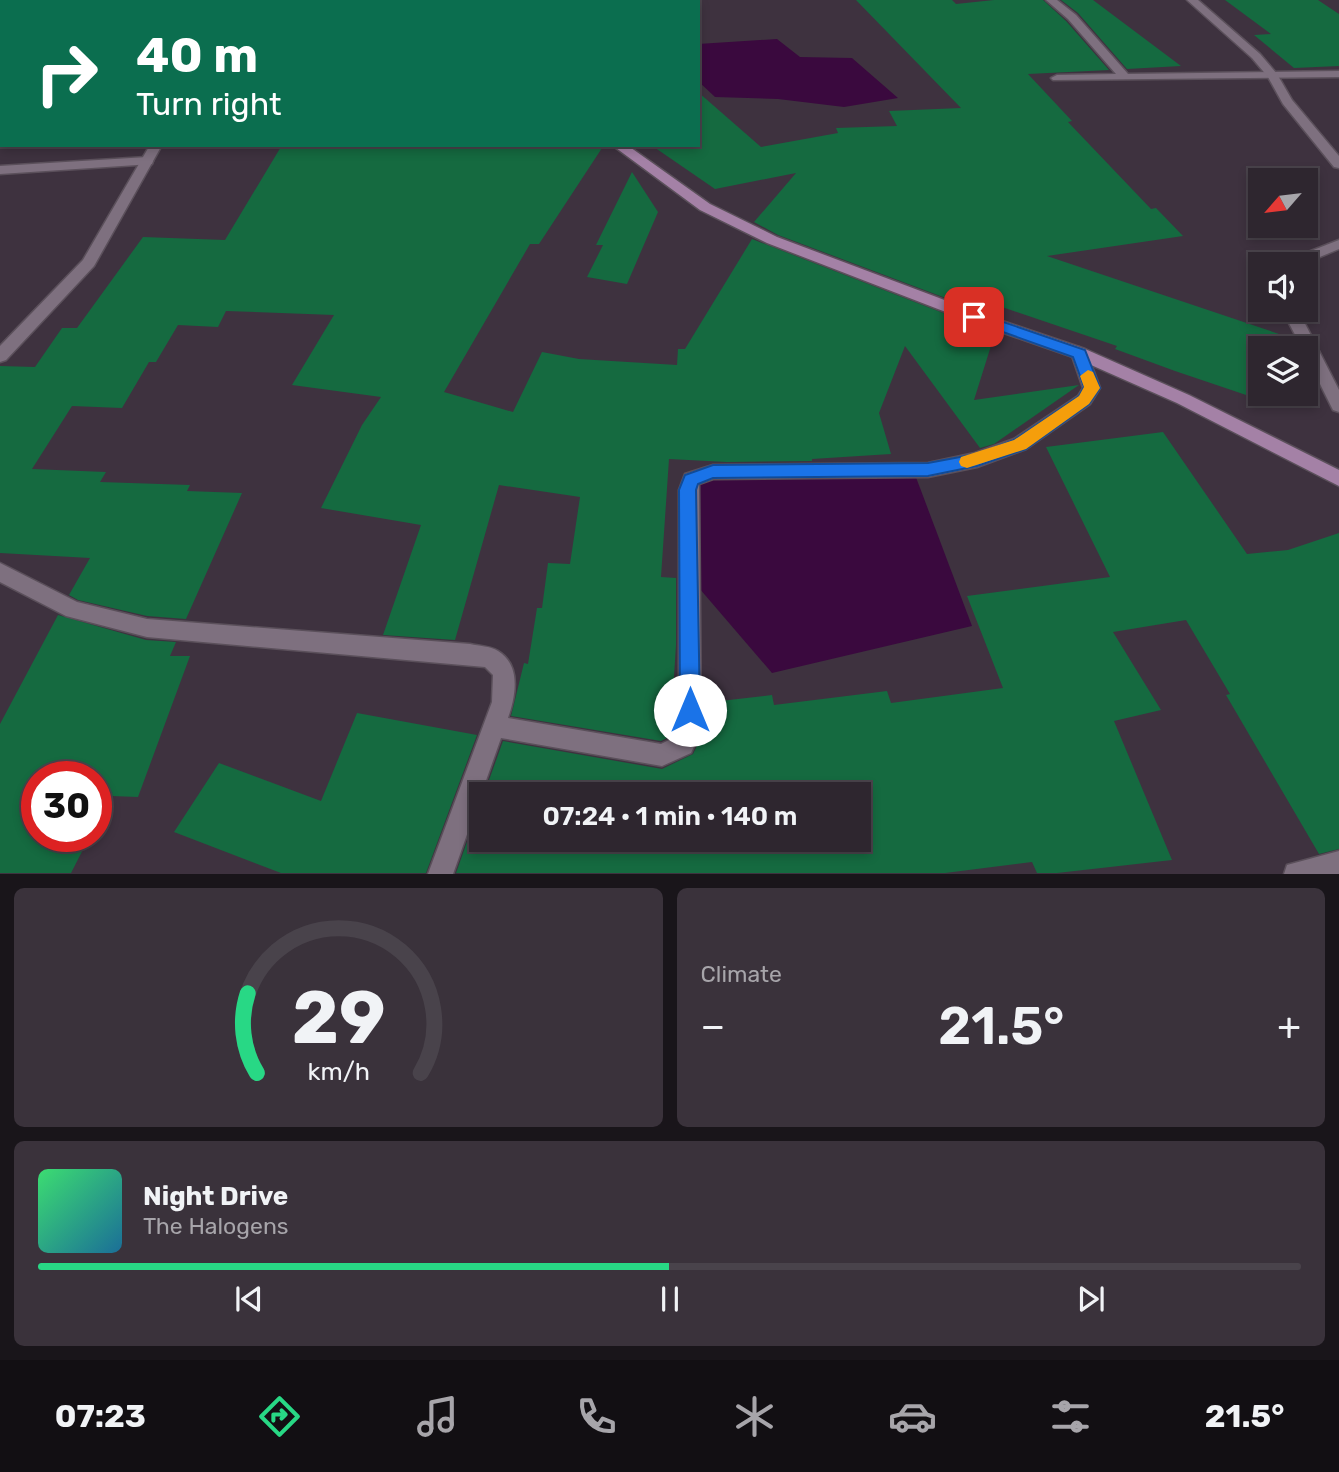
<!DOCTYPE html>
<html lang="en">
<head>
<meta charset="utf-8">
<style>
	:root { --surface:#2e262f; --page:#3a323b; --text:#f1f3f6; --muted:#a7a5aa; --line:#49434b; --accent:#28d885 }
	body { margin:0; font-family:Rubik,sans-serif; background:var(--page); color:var(--text); height:100vh; display:flex; flex-direction:column; font-size:26px; white-space:nowrap }
	* { box-sizing:border-box; margin:0 }
	p { font-size:23px; color:var(--muted) }
	.icon { flex:none; width:38px; height:38px; fill:none; stroke:currentColor; stroke-width:2; stroke-linecap:round; stroke-linejoin:round }
	.map { position:relative; height:874px; overflow:hidden }
	.drawer { display:flex; flex-direction:column; gap:14px; padding:14px; background:#19151a; flex:1 }
	.drawer>* { flex:none }
	.top-card { position:absolute; left:0px; top:0px; width:700px; height:147px; box-shadow:0 4px 10px #0003,0 0 0 2px var(--line); background:#0b6e4f; color:#fff; overflow:hidden }
	.needle { width:46px; rotate:242deg }
	.buttons { position:absolute; left:1248px; top:168px; display:grid; gap:14px }
	.buttons a { display:grid; place-items:center; width:70px; height:70px; border-radius:0px; background:var(--surface); box-shadow:0 4px 10px #0003,0 0 0 2px var(--line); font-size:35px }
	.speed { position:absolute; left:21px; top:761px; display:flex; gap:14px; font-size:35px; font-weight:700; text-align:center }
	.speed>* { display:grid; place-content:center; width:91px; height:91px; border-radius:50%; background:var(--surface); box-shadow:0 4px 10px #0003,0 0 0 2px var(--line); line-height:1 }
	.speed .limit { border:10px solid #d22; background:#fff; color:#111 }
	.pin { position:absolute; display:grid; place-items:center; width:60px; height:60px; color:#fff; margin:-30px; border-radius:14px; box-shadow:0 4px 10px #0006 }
	.me { position:absolute; width:77px; margin:-38px; rotate:0deg; stroke-linejoin:round; filter:drop-shadow(0 0 5px #0008) }
	.turn { display:flex; align-items:center; gap:24px; height:147px; padding:0 21px; font-size:32px }
	.turn .icon { width:91px; height:91px; stroke-width:2.5 }
	.turn b { display:block; font-size:49px; line-height:60px }
	.big { font-size:52px; font-weight:600; line-height:1.1 }
	.drawer .card { flex:1; display:flex; flex-direction:column; justify-content:center; gap:10px; min-width:0; padding:0 24px; border-radius:10px; background:var(--page) }
	.drawer .dial { align-items:center; gap:0 }
	.dial svg { height:182px; overflow:visible; fill:none; stroke:var(--line); stroke-width:7; stroke-linecap:round; text-anchor:middle }
	.dial text { fill:var(--text); stroke:none }
	.song { display:flex; align-items:center; gap:21px }
	.cover { width:84px; height:84px; border-radius:10px; background:linear-gradient(135deg,hsl(140 70% 55%),hsl(200 70% 35%)) }
	.played { height:7px; border-radius:4px; background:linear-gradient(90deg,var(--accent) 50%,var(--line) 50%) }
	.keys { display:flex; justify-content:space-around; direction:ltr }
	.heat { display:flex; justify-content:space-between; align-items:center; font-size:38px; direction:ltr }
	.drawer .tiles { flex:1; display:grid; gap:14px; grid-template-columns:1fr 1fr }
	.card:last-child { grid-column:span 2 }
	.trip { position:absolute; left:469px; top:782px; width:402px; height:70px; border-radius:0px; background:var(--surface); box-shadow:0 4px 10px #0003,0 0 0 2px var(--line); font-weight:600; line-height:70px; text-align:center }
	.dock { display:flex; height:112px; justify-content:space-around; align-items:center; background:#120f13; color:var(--muted) }
	.dock .icon { width:49px; height:49px }
	.dock .active { color:var(--accent) }
	.dock b { font-size:32px; color:var(--text) }
	.map>svg:first-child { display:block }
	.water { fill:#3a093e }
	.building { fill:#156a40 }
	.lines { fill:none; stroke-linecap:round; stroke-linejoin:round }
	.minor-casing { stroke:#5b505b; stroke-width:3 }
	.tertiary-casing { stroke:#5b505b; stroke-width:3 }
	.primary-casing { stroke:#5b505b; stroke-width:3 }
	.minor { fill:#7e707f; fill-rule:evenodd }
	.tertiary { fill:#7e707f; fill-rule:evenodd }
	.primary { fill:#a481a6; fill-rule:evenodd }
	.route { fill:#1a73e8; stroke:#114b97; stroke-width:2 }
	.slow { fill:#f59e0b }
</style>
</head>
<body>
<div class="map">
<svg width="1339" height="874" viewBox="0 0 1339 874">
	<rect width="100%" height="100%" fill="#3e323f"/>
	<g class="water">
		<polygon points="777,39 800,57 852,58 898,98 844,107 778,99 715,97 698,81 698,44"/>
		<polygon points="911,464 972,626 772,673 693,581 699,478"/>
	</g>
	<g class="building">
		<polygon points="856,0 952,0 956,4 994,0 1043,0 1066,21 1109,70 1028,74 1072,121 1068,122 1151,209 1156,208 1183,236 1047,256 1294,339 1292,348 1260,348 1260,394 1284,394 1282,407 1175,371 1115,349 1117,346 1002,307 999,317 980,311 778,235 754,222 796,173 715,189 651,145 698,145 698,92 761,147 838,133 836,128 897,126 889,111 961,108"/>
		<polygon points="1061,0 1093,0 1181,66 1127,69 1078,13"/>
		<polygon points="1225,0 1318,0 1339,14 1339,66 1294,68 1254,35 1271,34"/>
		<polygon points="282,145 604,145 539,244 530,244 444,392 513,412 542,352 579,359 677,365 678,349 685,349 752,239 995,333 974,400 1079,385 994,444 980,448 905,346 879,413 891,454 812,459 812,461 727,462 669,459 661,577 676,578 676,645 672,707 676,706 676,729 673,735 661,741 511,716 524,663 528,664 537,608 542,608 548,563 570,564 580,497 499,485 455,640 383,635 421,525 321,508 362,425 381,397 292,385 334,315 226,311 218,327 178,325 156,362 149,362 122,408 72,406 32,469 106,472 100,482 190,485 187,491 242,493 186,619 147,616 78,600 69,595 90,558 0,553 0,366 35,367 62,328 77,328 143,237 225,240"/>
		<polygon points="632,172 658,212 627,284 587,277 603,245 596,245"/>
		<polygon points="1163,432 1247,554 1288,550 1339,533 1339,849 1319,854 1226,695 1230,694 1186,620 1113,632 1161,710 1114,721 1172,860 1057,873 1037,873 1032,862 945,873 456,873 481,802 481,840 859,840 859,794 484,794 503,741 662,769 693,754 704,731 703,703 772,695 774,705 887,691 891,703 1003,688 967,596 1110,577 1046,447"/>
		<polygon points="58,615 146,640 176,642 170,656 190,656 138,797 111,796 96,825 96,777 37,777 37,836 90,836 71,873 0,873 0,724"/>
		<polygon points="357,713 477,735 426,873 281,873 174,832 219,763 321,801"/>
	</g>
	<g class="lines">
		<g class="minor-casing">
			<g id="minor">
				<polygon points="476,0 491,0 475,2"/>
				<polygon points="1046,0 1057,0 1076,15 1128,74 1339,71 1339,77 1053,80 1051,78 1057,75 1116,74 1068,19"/>
				<rect x="0" y="76" width="2" height="6"/>
				<polygon points="147,157 153,161 152,164 0,174 0,166"/>
				<path d="M1079,347L1087,353L1100,388L1090,404L1026,449L977,467L928,477L713,479L699,484L701,731L691,753L662,766L501,738L453,874H428L492,702L493,675L485,667L147,637L66,616L0,582V563L77,602L147,619L470,644C479,646 490,646 498,651C521,665 516,695 508,718L661,744L675,737L679,730V490L685,474L713,465L928,463L975,453L1014,439L1078,396L1083,388L1071,353Z"/>
				<polygon points="1339,851 1339,874 1284,874 1287,865"/>
			</g>
		</g>
		<g class="tertiary-casing">
			<g id="tertiary">
				<polygon points="225,0 235,0 224,2"/>
				<polygon points="1187,0 1198,0 1260,54 1277,74 1292,100 1339,156 1339,168 1334,167 1283,104 1268,77 1252,58"/>
				<polygon points="150,145 162,145 94,266 6,360 0,362 0,346 83,260"/>
				<polygon points="1339,240 1339,249 1303,264 1283,264 1285,261"/>
				<polygon points="1282,310 1298,310 1339,390 1339,412 1333,410 1306,356 1306,348 1302,348"/>
			</g>
		</g>
		<g class="primary-casing">
			<g id="primary">
				<polygon points="434,0 445,0 446,2 435,2"/>
				<polygon points="612,145 627,145 710,204 777,237 979,313 1085,349 1189,395 1339,470 1339,486 1177,403 1073,357 969,321 767,243 700,210"/>
			</g>
		</g>
		<use href="#minor" class="minor"/>
		<use href="#tertiary" class="tertiary"/>
		<use href="#primary" class="primary"/>
	</g>
	<polygon class="route" points="974,312 1085,350 1100,388 1089,404 1026,449 977,466 928,476 713,478 698,484 696,490 700,710 697,717 690,720 683,717 680,710 679,490 685,475 713,465 928,463 976,454 1014,440 1079,396 1084,387 1073,357 969,320 969,314"/>
	<polygon class="slow" points="1088,370 1093,372 1100,388 1089,404 1026,449 967,468 961,466 959,462 961,457 1014,440 1079,396 1084,387 1080,376"/>
</svg>
<div class="buttons">
<a><svg class="needle" viewBox="-14 -14 28 28"><path d="M0-13l5 13h-10z" fill="#e53935"/><path d="M0 13l5-13h-10z" fill="#a7a5aa"/></svg></a>
<a><svg class="icon" aria-label="sound" viewBox="0 0 24 24"><path d="M4 9h4l5-4v14l-5-4H4zM17 9q2 3 0 6"/></svg></a>
<a><svg class="icon" aria-label="layers" viewBox="0 0 24 24"><path d="M12 4l9 5-9 5-9-5zM3 14l9 5 9-5"/></svg></a>
</div>
<div class="speed"><div class="limit">30</div></div>
<div class="pin" style="left:974px;top:317px;background:#d93025"><svg class="icon" aria-label="arrive" viewBox="0 0 24 24"><path d="M6 21V4h12l-3 4 3 4H6"/></svg></div>
<svg class="me" style="left:690px;top:710px" viewBox="-20 -20 40 40"><circle r="19" fill="#fff"/><path d="M0-13L10 11 0 6-10 11z" fill="#1a73e8"/></svg>
<div class="trip">07:24 · 1 min · 140 m</div>
<div class="top-card">
<div class="turn"><svg class="icon" aria-label="right" viewBox="0 0 24 24"><path d="M7 20v-9h11M14 6l5 5-5 5"/></svg><div><b>40 m</b>Turn right</div></div>
</div>
</div>
<section class="drawer">
<div class="tiles">
<div class="card dial"><svg viewBox="0 0 100 80">
<path d="M14 69A42 42 0 1 1 86 69"/>
<path d="M14 69A42 42 0 0 1 10 34" stroke="#28d885"/>
<text x="50" y="56" font-size="32" font-weight="700">29</text>
<text x="50" y="72" font-size="11">km/h</text>
</svg></div>
<div class="card"><p>Climate</p>
<div class="heat"><a>−</a><b class="big">21.5°</b><a>+</a></div>
</div>
<div class="card">
<div class="song"><i class="cover"></i><div><b>Night Drive</b><p>The Halogens</p></div></div>
<div class="played"></div>
<div class="keys"><svg class="icon" aria-label="previous" viewBox="0 0 24 24"><path d="M18 5L8 12l10 7zM5 5v14"/></svg><svg class="icon" aria-label="pause" viewBox="0 0 24 24"><path d="M8 5v14M16 5v14"/></svg><svg class="icon" aria-label="next" viewBox="0 0 24 24"><path d="M6 5l10 7-10 7zM19 5v14"/></svg></div>
</div>
</div>
</section>
<nav class="dock">
<b>07:23</b>
<svg class="icon active" aria-label="directions" viewBox="0 0 24 24"><path d="M12 3l9 9-9 9-9-9zM9 14v-3h6M13 9l2 2-2 2"/></svg>
<svg class="icon" aria-label="music" viewBox="0 0 24 24"><path d="M9 18V5l10-2v13"/><circle cx="6" cy="18" r="3"/><circle cx="16" cy="16" r="3"/></svg>
<svg class="icon" aria-label="phone" viewBox="0 0 24 24"><path d="M5 4h4l2 5-3 2q2 4 5 5l2-3 5 2v4C11 20 4 13 5 4z"/></svg>
<svg class="icon" aria-label="climate" viewBox="0 0 24 24"><path d="M12 3v18M4 7l16 10M4 17L20 7"/></svg>
<svg class="icon" aria-label="car" viewBox="0 0 24 24"><path d="M5 17H2v-5l4-1 3-4h7l3 4 3 1v5h-3M9 17h6M6 11h13"/><circle cx="7" cy="17" r="2"/><circle cx="17" cy="17" r="2"/></svg>
<svg class="icon" aria-label="filters" viewBox="0 0 24 24"><path d="M4 7h16M4 17h16"/><circle cx="9" cy="7" r="2"/><circle cx="15" cy="17" r="2"/></svg>
<b>21.5°</b>
</nav>
</body>
</html>
